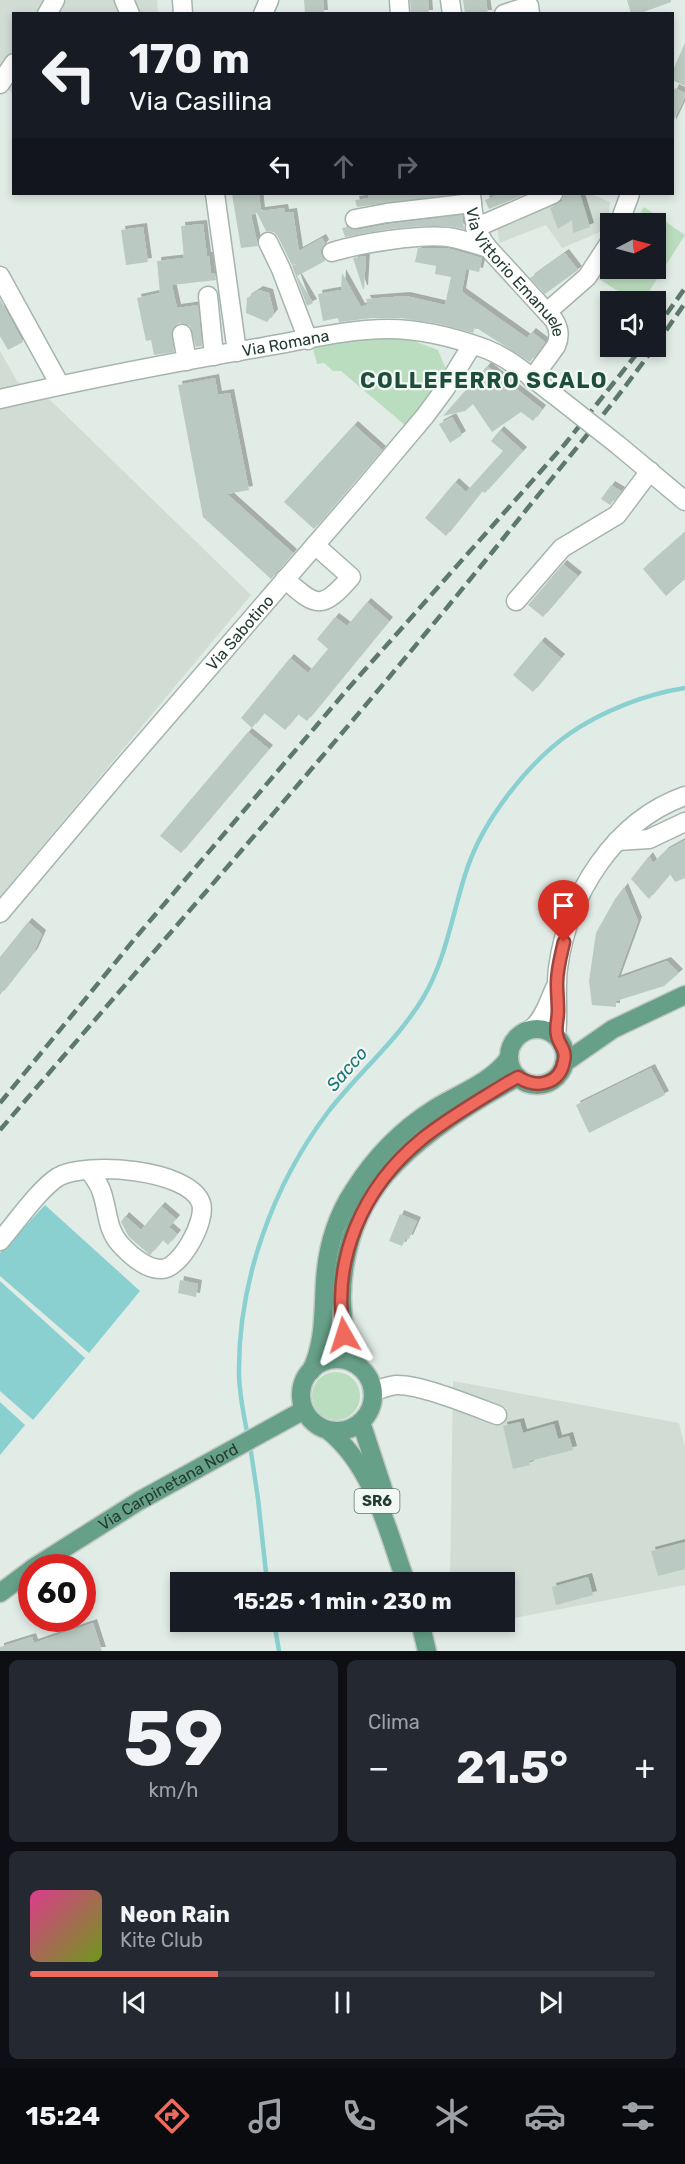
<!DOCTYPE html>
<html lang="it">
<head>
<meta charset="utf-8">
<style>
	:root { --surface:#171b24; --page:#242831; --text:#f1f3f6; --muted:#9ea1a6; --line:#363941; --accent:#ef6a5c }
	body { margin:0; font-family:Rubik,sans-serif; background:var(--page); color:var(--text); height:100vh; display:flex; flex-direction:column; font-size:22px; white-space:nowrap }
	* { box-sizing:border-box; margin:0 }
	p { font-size:20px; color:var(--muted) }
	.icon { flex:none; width:33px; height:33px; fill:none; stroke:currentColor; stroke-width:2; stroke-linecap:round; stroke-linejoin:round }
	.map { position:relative; height:1651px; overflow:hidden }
	.details { display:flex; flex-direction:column; gap:9px; padding:9px; background:#0d0f14; flex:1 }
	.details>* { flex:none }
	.hud { position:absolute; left:12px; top:12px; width:662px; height:183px; border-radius:0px; box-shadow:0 3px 9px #0003; background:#171b24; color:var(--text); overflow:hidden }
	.needle { width:39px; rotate:84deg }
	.fabs { position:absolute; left:600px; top:213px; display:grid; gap:12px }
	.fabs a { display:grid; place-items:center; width:66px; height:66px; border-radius:0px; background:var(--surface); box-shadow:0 3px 9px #0003; font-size:30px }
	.speed { position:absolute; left:18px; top:1554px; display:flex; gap:12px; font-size:30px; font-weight:700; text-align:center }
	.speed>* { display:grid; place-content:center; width:78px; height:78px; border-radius:50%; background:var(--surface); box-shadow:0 3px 9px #0003; line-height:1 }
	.speed .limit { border:9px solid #d22; background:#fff; color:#111 }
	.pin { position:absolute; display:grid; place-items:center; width:51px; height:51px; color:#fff; margin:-62px -26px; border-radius:50% 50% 50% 0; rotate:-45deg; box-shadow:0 0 6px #0007 }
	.pin .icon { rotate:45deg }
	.me { position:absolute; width:66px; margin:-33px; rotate:354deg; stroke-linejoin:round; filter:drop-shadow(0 0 4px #0008) }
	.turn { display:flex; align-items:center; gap:21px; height:126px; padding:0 18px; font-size:27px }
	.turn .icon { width:78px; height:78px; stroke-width:2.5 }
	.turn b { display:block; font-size:42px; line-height:51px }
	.lanes { display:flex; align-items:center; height:57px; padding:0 18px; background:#0003; justify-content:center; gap:30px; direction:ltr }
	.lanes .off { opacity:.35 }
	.big { font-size:45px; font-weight:700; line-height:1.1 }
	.details .tile { flex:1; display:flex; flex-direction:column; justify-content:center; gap:9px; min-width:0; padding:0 21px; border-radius:9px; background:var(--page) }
	.details .dial { align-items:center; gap:0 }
	.dial b { font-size:78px; line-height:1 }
	.song { display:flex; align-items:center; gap:18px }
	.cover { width:72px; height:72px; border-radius:9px; background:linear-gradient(135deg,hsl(330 70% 55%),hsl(80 70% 35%)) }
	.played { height:6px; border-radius:3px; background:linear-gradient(90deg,var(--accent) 30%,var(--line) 30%) }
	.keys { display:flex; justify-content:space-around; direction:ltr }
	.heat { display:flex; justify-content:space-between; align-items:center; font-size:33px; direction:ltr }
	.details .tiles { flex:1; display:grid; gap:9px; grid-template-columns:1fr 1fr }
	.tile:last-child { grid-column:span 2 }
	.trip { position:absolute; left:170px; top:1572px; width:345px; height:60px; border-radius:0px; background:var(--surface); box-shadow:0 3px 9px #0003; font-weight:700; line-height:60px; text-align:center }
	.menu { display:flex; height:96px; justify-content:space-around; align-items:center; background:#090b0e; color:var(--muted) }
	.menu .icon { width:42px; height:42px }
	.menu .active { color:var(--accent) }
	.menu b { font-size:27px; color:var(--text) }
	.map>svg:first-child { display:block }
	.built { fill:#d0dcd4 }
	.green { fill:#bbddbf }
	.water { fill:#8bd0d0 }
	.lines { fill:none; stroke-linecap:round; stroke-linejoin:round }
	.stream { stroke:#8bd0d0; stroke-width:4.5 }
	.building { fill:#bac9c1; filter:url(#shadow) }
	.minor-casing { stroke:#a5b4ac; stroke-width:21 }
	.major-casing { stroke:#c1c8c5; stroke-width:21 }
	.minor { stroke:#fff; stroke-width:18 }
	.major { stroke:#67a089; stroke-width:18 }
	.rail { stroke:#5d786c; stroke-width:4.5; stroke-dasharray:12 6; stroke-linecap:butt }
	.minor-bridge-casing { stroke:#a5b4ac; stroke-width:21; stroke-linecap:butt }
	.minor-bridge { stroke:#fff; stroke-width:18 }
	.route-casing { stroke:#9b453c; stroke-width:15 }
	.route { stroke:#ef6a5c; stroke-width:10 }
	.labels { text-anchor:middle; stroke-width:4.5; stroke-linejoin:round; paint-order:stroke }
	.shield { fill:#f2f8f4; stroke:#60746c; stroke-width:1.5 }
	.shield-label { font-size:15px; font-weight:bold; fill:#223c31 }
	.street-label { font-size:16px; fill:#223c31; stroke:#f2f8f4 }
	.water-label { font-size:18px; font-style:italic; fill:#1d7677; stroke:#f2f8f4 }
	.district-label { font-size:22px; font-weight:bold; letter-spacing:1.5px; fill:#1e4e3b; stroke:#f2f8f4 }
</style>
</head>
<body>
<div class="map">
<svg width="685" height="1651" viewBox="0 0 685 1651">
	<defs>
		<filter id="shadow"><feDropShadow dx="4" dy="-4" stdDeviation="0" flood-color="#0004"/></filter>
	</defs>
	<rect width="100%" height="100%" fill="#e2ece6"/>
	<g class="built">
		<polygon points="0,0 157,0 158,13 14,14 13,93 0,84"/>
		<polygon points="570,194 591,194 610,202 608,222 600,232 562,248 546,225 499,243 497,225 547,201"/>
		<polygon points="0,351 17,381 50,400 251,595 0,897"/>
		<polygon points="453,1381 679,1423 685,1447 685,1585 504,1620 504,1582 450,1582"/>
	</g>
	<g class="green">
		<polygon points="644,207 685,235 643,301 634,301 599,279 610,260 610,268 656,268 656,224 634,223"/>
		<polygon points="375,336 406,338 438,350 448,374 406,426 341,371 333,371 324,363 317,364 313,348"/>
		<circle cx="336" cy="1396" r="24"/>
	</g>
	<g class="water">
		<polygon points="45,1205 140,1291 89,1353 0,1276 0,1253"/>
		<polygon points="0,1281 85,1358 33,1420 0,1391"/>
		<polygon points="0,1402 25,1425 0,1455"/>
	</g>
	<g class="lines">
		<g class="stream">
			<path d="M248,1437C244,1416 239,1394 239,1373C238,1281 273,1185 328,1112C358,1073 397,1041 423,998C447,958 453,909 468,866C485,818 528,763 569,734C602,711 646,694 685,688"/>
			<polyline points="250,1445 258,1499 267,1582"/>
			<polyline points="274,1622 279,1651"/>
		</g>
	</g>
	<g class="building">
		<polygon points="304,0 323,0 324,14 305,14"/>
		<polygon points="410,0 428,0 429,14 411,14"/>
		<polygon points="463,0 486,0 488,14 465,14"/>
		<polygon points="627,0 671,0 671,2 638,14 631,14"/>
		<polygon points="685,43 685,86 672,80 672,72"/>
		<polygon points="675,88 685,93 685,97 672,124 672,95"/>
		<polygon points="232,194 259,194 261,211 284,208 285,213 293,212 299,251 322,238 325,243 321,249 321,254 325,261 297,276 313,303 307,306 292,266 297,264 292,265 278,237 274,232 266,231 257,213 251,215 258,246 241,248"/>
		<polygon points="368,194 456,194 357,207 355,200 369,198"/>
		<polygon points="499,194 526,194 489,209 485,200"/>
		<polygon points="564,194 580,194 590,227 573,233 572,220 558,229 550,208 562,201"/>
		<polygon points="462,215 464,229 449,226 421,226 389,229 345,237 342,228 347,227 357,230 389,224"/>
		<polygon points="203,224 207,256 209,256 211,273 215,274 216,280 172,285 177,308 198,305 202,346 196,347 190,326 179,323 171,331 174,352 154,355 151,340 146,341 137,298 160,293 157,261 184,258 181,226"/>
		<polygon points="143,227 148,262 126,265 121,230"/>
		<polygon points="418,248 447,248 482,258 479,272 466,269 462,292 527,338 532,332 545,342 530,362 475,327 473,333 440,324 401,318 372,318 339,322 338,318 323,321 318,294 341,290 342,273 361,307 368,304 366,299 406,296 445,305 451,277 435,274 436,266 415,262"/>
		<polygon points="565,253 578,270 545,294 530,278"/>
		<polygon points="366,256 364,289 363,289 353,258"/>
		<polygon points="259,290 269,293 274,313 267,322 246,313 247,298"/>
		<polygon points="0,299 23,342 8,350 0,336"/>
		<polygon points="487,366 542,409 533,421 521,412 492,432 473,404 465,411 443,416 464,392 465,393"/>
		<polygon points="215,378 218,395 230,393 249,490 227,494 293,553 271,579 203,517 178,385"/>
		<polygon points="452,417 462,435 450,443 439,424"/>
		<polygon points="354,425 382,450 314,529 284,502"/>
		<polygon points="500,430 523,451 485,493 482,491 446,536 425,518 455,482 466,492 503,451 491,441"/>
		<polygon points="611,485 621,491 610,505 601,499"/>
		<polygon points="685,532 685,579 666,596 643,569"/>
		<polygon points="563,564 578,576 543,617 528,605"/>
		<polygon points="367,602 389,621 307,721 298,714 285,730 264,713 252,728 241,718 290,658 308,673 328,649 317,639 335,617 347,626"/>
		<polygon points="541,641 561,658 533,692 513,675"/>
		<polygon points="248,732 269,749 181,853 160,836"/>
		<polygon points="685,840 685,878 675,882 670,874 649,899 631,879 649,856 653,863 665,851"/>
		<polygon points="624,887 638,921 617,979 667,961 679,973 664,986 616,1001 616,1007 592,1005 589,981 596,933 615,899"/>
		<polygon points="28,922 42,934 34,952 0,995 0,957"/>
		<polygon points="651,1068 665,1095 589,1133 576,1105"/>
		<polygon points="161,1206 176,1219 169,1227 177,1234 168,1245 163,1240 150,1255 129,1237 121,1222 125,1216 141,1230"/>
		<polygon points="400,1214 417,1221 409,1239 406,1238 402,1246 389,1241"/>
		<polygon points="180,1280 198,1284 196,1297 178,1293"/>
		<polygon points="520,1422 523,1433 554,1424 558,1439 569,1436 573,1450 529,1461 530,1465 513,1469 503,1426"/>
		<polygon points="685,1542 685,1569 658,1576 651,1551"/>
		<polygon points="588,1577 593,1595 556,1605 552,1587"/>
		<polygon points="93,1623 102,1651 0,1651 0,1647 32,1637 34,1643"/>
	</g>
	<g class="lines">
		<g class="minor-casing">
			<g id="minor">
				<polyline points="124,0 130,14"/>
				<polyline points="182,0 183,14"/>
				<polyline points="399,0 400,14"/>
				<polyline points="450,0 452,14"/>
				<polyline points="47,14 55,0"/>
				<polyline points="263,14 269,0"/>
				<polyline points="504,14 529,6 530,14"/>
				<polyline points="0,84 14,63"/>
				<polyline points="215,194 237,352"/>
				<path id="s1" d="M471,194C473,215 474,231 488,248L554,320C559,328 560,337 556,346L532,379"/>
				<polyline points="355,219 387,213 472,203"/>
				<polyline points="619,224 630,194"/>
				<polyline points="475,228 553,194"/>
				<polyline points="268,242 281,269 308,340"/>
				<path d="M332,252C362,243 418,234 448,237C461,239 475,244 488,248"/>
				<polyline points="0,276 60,385"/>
				<polyline points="208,296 214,356"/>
				<polyline points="547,312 587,277 610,242"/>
				<polyline points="182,334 187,361"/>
				<path id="s2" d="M0,399C87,379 175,362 263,347C304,340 347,329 388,329C420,329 456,338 486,349C512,359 535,381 557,397"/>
				<polyline points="618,445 685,501"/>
				<path d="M285,579C317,608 322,610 351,577L315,545"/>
				<polyline points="516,601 562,548 617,515 650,471"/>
				<polyline points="617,841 649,839 685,822"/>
				<path id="s3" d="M0,913L119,772L361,492L425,416L445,389L472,345"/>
				<path d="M531,1029C543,1021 549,1001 555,988"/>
				<path d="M556,1036C559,1013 555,991 558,968C568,895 614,821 685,796"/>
				<path d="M0,1241C15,1224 39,1189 58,1177C86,1161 189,1169 201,1203C207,1220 181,1268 162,1269C147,1270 130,1255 120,1244C107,1230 108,1211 102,1193C100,1185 94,1177 89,1170"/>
				<path d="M373,1392C380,1389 387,1386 396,1385C420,1384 473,1406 497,1415"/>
			</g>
		</g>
		<g class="major-casing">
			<g id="major">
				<circle cx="537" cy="1057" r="28"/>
				<polyline points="564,1063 613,1029 685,995"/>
				<circle cx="337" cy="1395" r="36"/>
				<path d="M353,1363C331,1300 342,1226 386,1174C420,1134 472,1102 518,1077"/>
				<path d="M311,1371C325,1342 323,1312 325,1281C327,1249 336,1217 354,1190C374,1158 401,1130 434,1109C458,1094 492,1082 509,1058"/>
				<polyline points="361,1422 384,1492"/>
				<path d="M329,1431C374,1468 387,1530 406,1582"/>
				<path id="s4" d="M33,1568L139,1501L304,1410"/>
				<polyline points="0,1593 32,1569"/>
				<polyline points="420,1622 427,1651"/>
			</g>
		</g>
		<use href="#minor" class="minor"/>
		<use href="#major" class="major"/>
		<g class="rail">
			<polyline points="656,329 685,288"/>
			<polyline points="656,345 685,303"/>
			<polyline points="0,1103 137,936 346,691 565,444 643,346"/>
			<path d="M0,1130C168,934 340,741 502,540C553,476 607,413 655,346"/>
		</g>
		<g class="minor-bridge-casing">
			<polyline id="minor-bridge" points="557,397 618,445"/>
		</g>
		<use href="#minor-bridge" class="minor-bridge"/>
	</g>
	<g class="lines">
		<g class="route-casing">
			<path id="route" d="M344,1335C331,1259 363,1187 422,1139C448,1118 478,1101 507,1083L518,1077C536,1089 560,1085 564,1061C567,1049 558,1044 557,1035C555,1028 558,1019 558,1011C558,1002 557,993 557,983C557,969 561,955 564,942"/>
		</g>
		<use href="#route" class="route"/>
	</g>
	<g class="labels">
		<rect class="shield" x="354.5" y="1489" width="45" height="24" rx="4.5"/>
		<g class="shield-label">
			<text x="377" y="1506">SR6</text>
		</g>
		<g class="street-label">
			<text dy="6" stroke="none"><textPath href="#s1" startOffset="93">Via Vittorio Emanuele</textPath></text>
			<text dy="6" stroke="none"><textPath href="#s2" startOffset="291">Via Romana</textPath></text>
			<text dy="6" stroke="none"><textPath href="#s3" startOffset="369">Via Sabotino</textPath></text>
			<text dy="6" stroke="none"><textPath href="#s4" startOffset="158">Via Carpinetana Nord</textPath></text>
		</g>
		<g class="water-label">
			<text transform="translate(347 1069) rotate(-49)" y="6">Sacco</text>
		</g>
		<g class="district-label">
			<text x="484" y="388">COLLEFERRO SCALO</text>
		</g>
	</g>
</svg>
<div class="fabs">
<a><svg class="needle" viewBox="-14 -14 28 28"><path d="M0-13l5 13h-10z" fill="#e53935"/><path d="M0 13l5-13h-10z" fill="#9ea1a6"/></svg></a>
<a><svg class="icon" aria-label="sound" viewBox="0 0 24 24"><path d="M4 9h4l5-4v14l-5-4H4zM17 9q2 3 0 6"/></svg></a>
</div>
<div class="speed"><div class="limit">60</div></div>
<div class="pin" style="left:564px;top:942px;background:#d93025"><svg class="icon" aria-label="arrive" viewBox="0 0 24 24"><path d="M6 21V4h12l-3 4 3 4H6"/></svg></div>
<svg class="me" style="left:344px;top:1335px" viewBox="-20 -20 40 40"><path d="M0-17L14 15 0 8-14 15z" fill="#ef6a5c" stroke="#fff" stroke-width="4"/></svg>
<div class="trip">15:25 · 1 min · 230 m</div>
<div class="hud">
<div class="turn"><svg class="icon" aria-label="left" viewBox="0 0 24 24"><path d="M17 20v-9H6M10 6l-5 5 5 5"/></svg><div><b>170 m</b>Via Casilina</div></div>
<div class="lanes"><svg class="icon" aria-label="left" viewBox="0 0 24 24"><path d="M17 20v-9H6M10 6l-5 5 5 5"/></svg><svg class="icon off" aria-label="ahead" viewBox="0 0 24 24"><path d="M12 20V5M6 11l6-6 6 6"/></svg><svg class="icon off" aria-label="right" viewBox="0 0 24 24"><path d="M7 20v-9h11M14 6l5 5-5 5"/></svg></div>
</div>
</div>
<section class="details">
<div class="tiles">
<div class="tile dial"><b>59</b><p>km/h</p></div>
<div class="tile"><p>Clima</p>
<div class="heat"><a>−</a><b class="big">21.5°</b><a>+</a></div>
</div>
<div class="tile">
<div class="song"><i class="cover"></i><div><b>Neon Rain</b><p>Kite Club</p></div></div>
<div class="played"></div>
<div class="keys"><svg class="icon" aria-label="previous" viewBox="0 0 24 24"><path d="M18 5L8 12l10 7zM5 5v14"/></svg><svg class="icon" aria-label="pause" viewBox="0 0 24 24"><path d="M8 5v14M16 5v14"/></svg><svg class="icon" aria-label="next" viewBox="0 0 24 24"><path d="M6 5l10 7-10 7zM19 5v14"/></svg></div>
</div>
</div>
</section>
<nav class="menu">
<b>15:24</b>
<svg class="icon active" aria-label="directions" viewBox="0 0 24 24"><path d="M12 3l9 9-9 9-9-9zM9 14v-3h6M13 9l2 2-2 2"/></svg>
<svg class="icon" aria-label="music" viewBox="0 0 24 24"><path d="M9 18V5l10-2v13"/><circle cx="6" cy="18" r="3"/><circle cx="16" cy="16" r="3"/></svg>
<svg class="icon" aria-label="phone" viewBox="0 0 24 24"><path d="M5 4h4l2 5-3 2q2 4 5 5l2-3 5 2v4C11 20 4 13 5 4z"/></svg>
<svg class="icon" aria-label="climate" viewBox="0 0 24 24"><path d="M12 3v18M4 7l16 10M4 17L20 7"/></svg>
<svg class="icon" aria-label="car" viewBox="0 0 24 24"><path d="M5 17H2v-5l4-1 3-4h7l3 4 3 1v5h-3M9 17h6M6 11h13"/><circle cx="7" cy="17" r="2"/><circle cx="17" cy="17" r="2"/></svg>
<svg class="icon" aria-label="filters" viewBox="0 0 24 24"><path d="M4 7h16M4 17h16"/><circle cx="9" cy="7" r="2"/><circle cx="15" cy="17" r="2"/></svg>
</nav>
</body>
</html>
